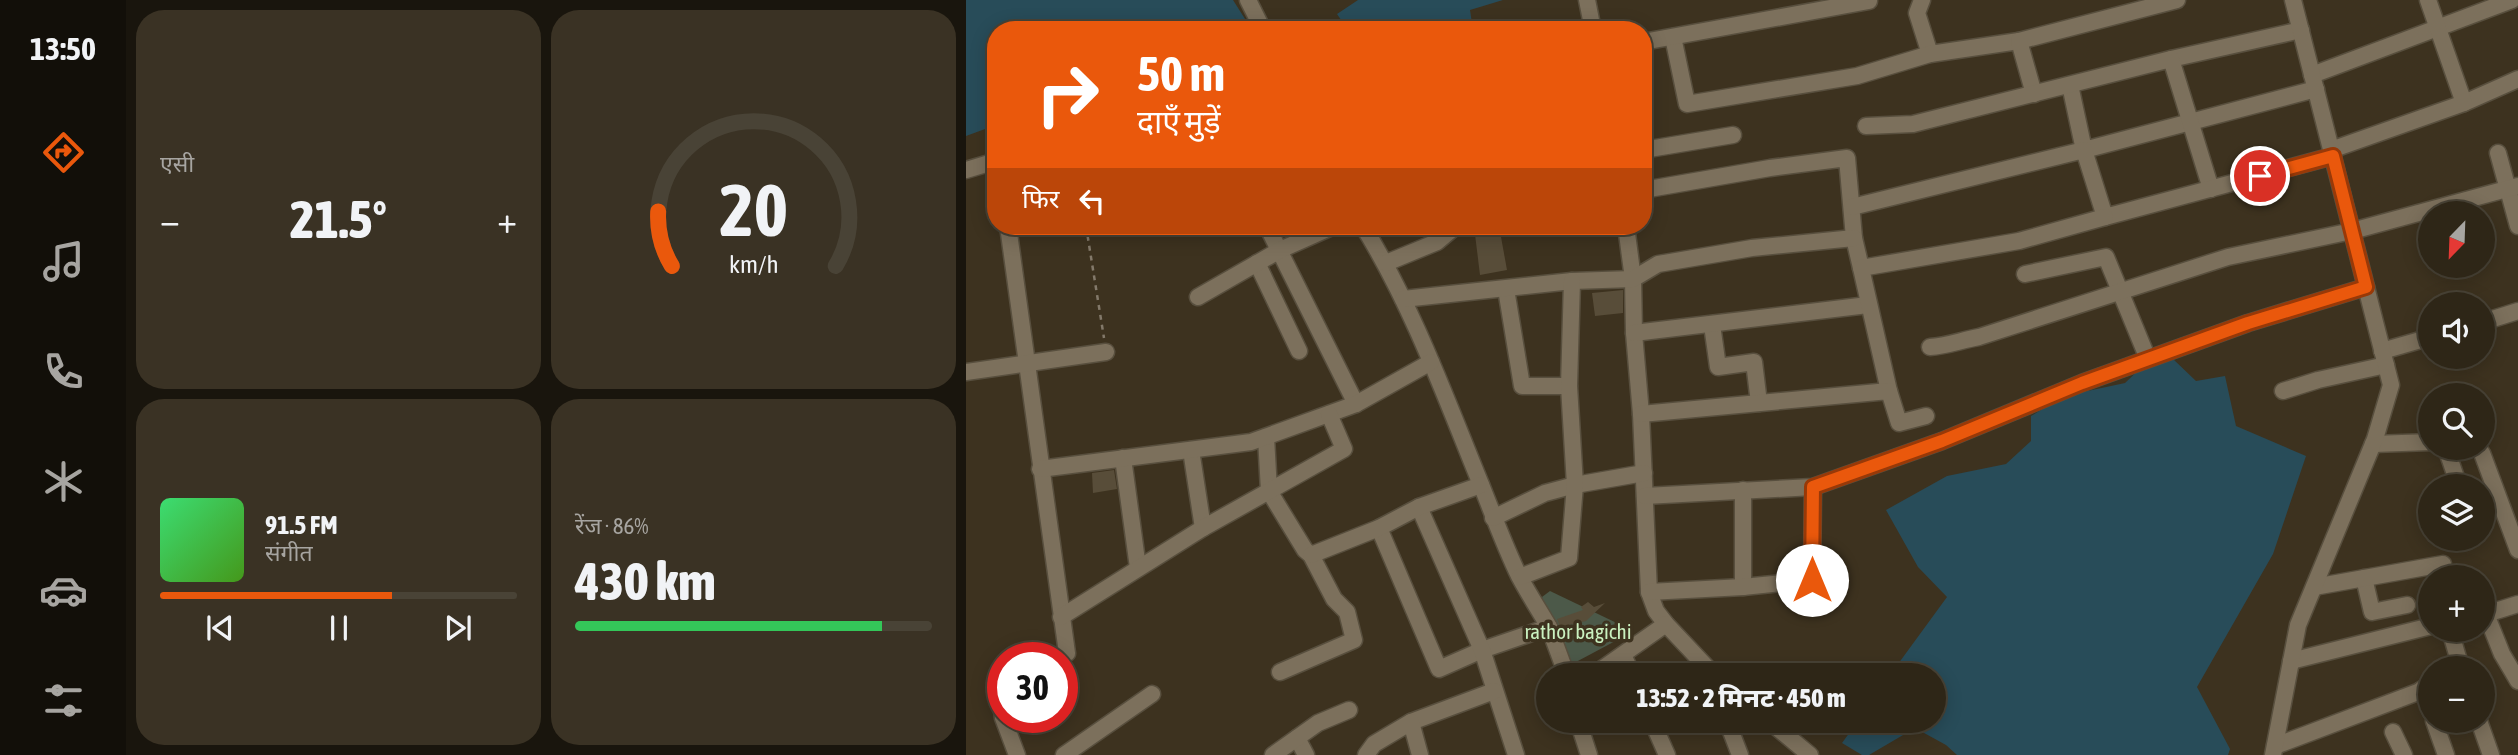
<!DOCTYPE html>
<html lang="hi">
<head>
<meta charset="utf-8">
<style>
	:root { --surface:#2e2617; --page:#3a3224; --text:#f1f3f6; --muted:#a7a5a1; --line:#494336; --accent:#ea580c }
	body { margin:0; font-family:"Asap Condensed","Noto Sans Devanagari",sans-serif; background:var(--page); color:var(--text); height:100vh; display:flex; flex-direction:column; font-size:26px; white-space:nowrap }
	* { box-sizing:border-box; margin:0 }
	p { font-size:23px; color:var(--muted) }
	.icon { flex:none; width:38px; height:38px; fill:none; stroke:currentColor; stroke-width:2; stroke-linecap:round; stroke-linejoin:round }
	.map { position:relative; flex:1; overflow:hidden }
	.drawer { display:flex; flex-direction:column; gap:10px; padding:10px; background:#19150d; width:840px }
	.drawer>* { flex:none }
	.top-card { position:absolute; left:21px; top:21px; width:665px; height:214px; border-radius:28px; box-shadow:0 4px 18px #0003,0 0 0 2px var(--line); background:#ea580c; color:#fff; overflow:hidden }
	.needle { width:46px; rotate:203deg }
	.buttons { position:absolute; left:1452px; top:201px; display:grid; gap:14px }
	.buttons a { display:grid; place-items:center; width:77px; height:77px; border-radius:50%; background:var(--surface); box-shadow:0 4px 18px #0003,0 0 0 2px var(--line); font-size:35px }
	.speed { position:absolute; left:21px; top:642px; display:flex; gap:14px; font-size:35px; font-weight:700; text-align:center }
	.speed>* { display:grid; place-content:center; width:91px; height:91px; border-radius:50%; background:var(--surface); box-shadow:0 4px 18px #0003,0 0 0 2px var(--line); line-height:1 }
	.speed .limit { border:10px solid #d22; background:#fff; color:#111 }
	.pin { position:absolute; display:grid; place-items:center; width:60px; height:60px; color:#fff; margin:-30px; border:4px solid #fff; border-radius:50%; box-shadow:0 2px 7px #0007 }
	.me { position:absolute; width:77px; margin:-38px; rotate:0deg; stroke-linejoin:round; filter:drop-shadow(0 0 5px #0008) }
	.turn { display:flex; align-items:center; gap:24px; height:147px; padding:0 35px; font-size:32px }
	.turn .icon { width:91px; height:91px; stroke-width:2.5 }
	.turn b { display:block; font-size:49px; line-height:60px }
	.then { display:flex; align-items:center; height:66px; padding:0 35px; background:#0003; gap:14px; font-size:26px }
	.big { font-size:52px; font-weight:800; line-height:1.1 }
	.drawer .widget { flex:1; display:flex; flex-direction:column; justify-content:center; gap:10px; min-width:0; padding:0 24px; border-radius:28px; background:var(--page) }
	.drawer .dial { align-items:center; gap:0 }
	.dial svg { height:182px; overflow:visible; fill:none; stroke:var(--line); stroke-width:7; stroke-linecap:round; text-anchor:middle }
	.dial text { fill:var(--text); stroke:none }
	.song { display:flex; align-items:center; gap:21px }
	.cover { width:84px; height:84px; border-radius:10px; background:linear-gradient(135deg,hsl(140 70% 55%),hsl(100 70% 35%)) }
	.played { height:7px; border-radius:4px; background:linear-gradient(90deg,var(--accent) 65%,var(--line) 65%) }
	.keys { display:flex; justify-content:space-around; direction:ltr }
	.heat { display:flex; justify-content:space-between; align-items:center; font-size:38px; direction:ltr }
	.charge { height:10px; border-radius:5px; background:linear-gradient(90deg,#34c759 86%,var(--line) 0) }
	.drawer .tiles { flex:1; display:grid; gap:10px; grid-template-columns:repeat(2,1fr) }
	.trip { position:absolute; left:570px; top:663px; width:410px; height:70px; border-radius:35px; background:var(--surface); box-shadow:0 4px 18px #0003,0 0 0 2px var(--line); font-weight:800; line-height:70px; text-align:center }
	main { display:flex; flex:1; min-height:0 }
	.menu { display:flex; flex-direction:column; width:126px; justify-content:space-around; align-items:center; background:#120f09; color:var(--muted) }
	.menu .icon { width:49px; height:49px }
	.menu .active { color:var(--accent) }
	.menu b { font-size:32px; color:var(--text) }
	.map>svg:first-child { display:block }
	.green { fill:#4c5949 }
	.water { fill:#284c59 }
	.building { fill:#584d39 }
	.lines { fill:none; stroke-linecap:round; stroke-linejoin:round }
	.minor-casing { stroke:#584f3e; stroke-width:19 }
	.path { stroke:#83796a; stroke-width:2.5; stroke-dasharray:5 5; stroke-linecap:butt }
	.minor { stroke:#7c705c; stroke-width:16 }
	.route-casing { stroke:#983908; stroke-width:18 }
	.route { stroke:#ea580c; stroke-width:12 }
	.labels { text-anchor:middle; stroke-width:7; stroke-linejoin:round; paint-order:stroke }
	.park-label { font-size:21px; fill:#caf1c0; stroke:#3d321f }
</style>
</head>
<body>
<main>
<nav class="menu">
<b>13:50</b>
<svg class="icon active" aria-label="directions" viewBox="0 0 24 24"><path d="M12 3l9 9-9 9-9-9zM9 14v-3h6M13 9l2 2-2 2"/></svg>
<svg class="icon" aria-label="music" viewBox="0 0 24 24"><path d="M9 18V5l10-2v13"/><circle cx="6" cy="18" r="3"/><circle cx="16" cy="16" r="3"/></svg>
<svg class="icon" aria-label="phone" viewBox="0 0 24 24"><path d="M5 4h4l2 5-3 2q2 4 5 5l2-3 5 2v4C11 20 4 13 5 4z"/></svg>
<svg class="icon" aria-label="climate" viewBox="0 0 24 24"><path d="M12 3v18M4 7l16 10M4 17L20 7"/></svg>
<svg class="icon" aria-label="car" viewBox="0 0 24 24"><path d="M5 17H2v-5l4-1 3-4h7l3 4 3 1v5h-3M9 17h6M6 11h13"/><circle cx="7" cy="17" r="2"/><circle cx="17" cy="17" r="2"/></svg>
<svg class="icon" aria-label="filters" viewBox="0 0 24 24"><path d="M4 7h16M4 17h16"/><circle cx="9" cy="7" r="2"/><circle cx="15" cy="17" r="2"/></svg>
</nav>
<section class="drawer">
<div class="tiles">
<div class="widget"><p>एसी</p>
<div class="heat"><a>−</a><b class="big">21.5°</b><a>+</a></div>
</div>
<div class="widget dial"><svg viewBox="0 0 100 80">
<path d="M14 69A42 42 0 1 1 86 69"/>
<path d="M14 69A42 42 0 0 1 8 45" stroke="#ea580c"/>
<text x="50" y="56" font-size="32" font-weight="700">20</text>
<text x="50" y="72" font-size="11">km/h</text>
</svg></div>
<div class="widget">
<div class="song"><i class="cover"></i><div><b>91.5 FM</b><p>संगीत</p></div></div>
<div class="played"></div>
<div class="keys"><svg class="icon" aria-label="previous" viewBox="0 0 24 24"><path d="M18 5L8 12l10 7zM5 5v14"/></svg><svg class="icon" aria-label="pause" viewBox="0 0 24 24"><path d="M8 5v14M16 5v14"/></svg><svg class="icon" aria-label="next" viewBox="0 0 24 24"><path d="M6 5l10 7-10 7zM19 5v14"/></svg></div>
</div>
<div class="widget"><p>रेंज · 86%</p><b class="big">430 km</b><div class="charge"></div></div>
</div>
</section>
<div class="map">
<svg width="1552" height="755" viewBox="0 0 1552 755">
	<rect width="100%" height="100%" fill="#3d321f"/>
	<polygon class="green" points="584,591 657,626 655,638 595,670 576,597"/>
	<g class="water">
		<polygon points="0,0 267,0 286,30 30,30 30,125 0,136"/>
		<polygon points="392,0 537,0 504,10 507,30 424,30 423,27 418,30 382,30 371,14"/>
		<polygon points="1207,359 1230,381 1259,376 1270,426 1340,456 1307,554 1231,687 1264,749 1262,755 991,755 980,745 949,728 903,755 896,755 876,743 892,721 968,721 968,676 924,675 981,597 952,567 920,510 981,476 1040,464 1065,441 1065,416 1098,396 1159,383 1180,363"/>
	</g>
	<g class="building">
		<polygon points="508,226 533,226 541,270 514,275"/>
		<polygon points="657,290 657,313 629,316 626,293"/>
		<polygon points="148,470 151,489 127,493 126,473"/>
		<polygon points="622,602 628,607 639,603 620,621 594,627 591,619 617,610 615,607"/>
	</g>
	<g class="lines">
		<g class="minor-casing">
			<g id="minor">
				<polyline points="282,0 297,30"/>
				<polyline points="621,0 627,30"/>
				<polyline points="956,0 951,13 964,54"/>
				<polyline points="707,37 721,104 891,76 964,54 1053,41"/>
				<polyline points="677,42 903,1"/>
				<polyline points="1205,59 1335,30"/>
				<polyline points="1346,75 1546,0"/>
				<polyline points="1104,85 1118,150 1350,89"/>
				<polyline points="1068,94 1053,41 1211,0"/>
				<polyline points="1498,103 1552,79"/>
				<polyline points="900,126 947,124 1205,59 1245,189"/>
				<polyline points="677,150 767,135"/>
				<polyline points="1365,150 1498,103 1462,0"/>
				<polyline points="1532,153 1552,226"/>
				<polyline points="0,170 30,161"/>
				<polyline points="677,190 804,168 881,158 888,238 895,268"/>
				<polyline points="886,207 1118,150 1139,217 1367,156"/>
				<polyline points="42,226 101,653 90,658"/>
				<polyline points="301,226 390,404"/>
				<path d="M397,226C447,307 480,399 516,487C528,517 539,547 553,576C562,593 573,610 583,627L516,650L473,669L413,528"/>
				<polyline points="660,226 667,279 668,333 675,414 683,592 690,611 700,624 749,676"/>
				<polyline points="291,263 333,351"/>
				<polyline points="420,263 471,242 490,226"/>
				<polyline points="1059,274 1140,257 1182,359"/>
				<polyline points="540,289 556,386 603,386"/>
				<polyline points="232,297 314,250 368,226"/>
				<polyline points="437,299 606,281 667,279 692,264 786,248 888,238"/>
				<polyline points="1517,322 1552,311"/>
				<polyline points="746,325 752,367 788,362 793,403"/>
				<polyline points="668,333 902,305"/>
				<path d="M964,347C981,346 996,340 1013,337L1262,257L1386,231L1552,186"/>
				<polyline points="1416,351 1465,337"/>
				<polyline points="0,372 140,352"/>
				<polyline points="923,391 895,268 1053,241 1139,217"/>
				<polyline points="1317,391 1352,380 1420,365"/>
				<polyline points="675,414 923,391 933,423 960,416"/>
				<polyline points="300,437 303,491 339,550 345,555 368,599 381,612 388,640 314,672"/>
				<polyline points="1407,444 1465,442"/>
				<polyline points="1480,448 1493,486"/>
				<polyline points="225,450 237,528"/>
				<polyline points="1516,453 1552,550"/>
				<polyline points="157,458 172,568"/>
				<polyline points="74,469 285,442 390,404 465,362"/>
				<polyline points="679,496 847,487 976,441 1116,383 1282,323 1400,287"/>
				<polyline points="453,507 516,650 550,755"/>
				<polyline points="527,518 579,493 609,485 678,473"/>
				<polyline points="345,555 413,528 453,507 515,485"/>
				<polyline points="554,577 603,558 609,485 603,386 606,281"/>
				<polyline points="1398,578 1406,612 1441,605"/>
				<polyline points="777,587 777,490"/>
				<polyline points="1348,587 1477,564"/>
				<polyline points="683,592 777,587 846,580 847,487"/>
				<polyline points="1520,614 1536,654 1552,681"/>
				<polyline points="1517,615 1552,604"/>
				<polyline points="95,617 237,528 378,449 363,414"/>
				<polyline points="583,627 601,676"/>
				<polyline points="1484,630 1495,668"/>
				<polyline points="657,655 667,676"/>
				<polyline points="1325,661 1465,626"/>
				<polyline points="626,676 700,624"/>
				<polyline points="1456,689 1465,712"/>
				<polyline points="37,691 34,700 37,716"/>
				<polyline points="37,718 51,755"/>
				<polyline points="612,721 623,755"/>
				<polyline points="686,721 701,755"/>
				<polyline points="761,721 774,755"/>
				<polyline points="803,721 844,755"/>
				<polyline points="1468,721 1480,755"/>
				<polyline points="1513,721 1525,755"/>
				<polyline points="445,722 528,691"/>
				<polyline points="1427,732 1438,755"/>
				<polyline points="331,738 340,755"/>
				<polyline points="1309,746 1465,687"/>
				<polyline points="98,755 186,694"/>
				<polyline points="307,755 352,723 383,710"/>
				<polyline points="400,755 408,744 445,722 454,755"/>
				<polyline points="1307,755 1332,625 1409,439 1425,385 1327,0"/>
			</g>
		</g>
		<polyline class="path" points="120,226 138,338"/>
		<use href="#minor" class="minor"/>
	</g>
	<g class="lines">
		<g class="route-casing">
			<polyline id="route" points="846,580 847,487 976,441 1116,383 1282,323 1400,287 1367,156 1294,176"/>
		</g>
		<use href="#route" class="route"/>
	</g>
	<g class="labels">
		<g class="park-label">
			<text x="612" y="639">rathor bagichi</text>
		</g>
	</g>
</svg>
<div class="buttons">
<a><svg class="needle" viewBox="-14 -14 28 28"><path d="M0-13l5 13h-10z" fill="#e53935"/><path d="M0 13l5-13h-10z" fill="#a7a5a1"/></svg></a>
<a><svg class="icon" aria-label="sound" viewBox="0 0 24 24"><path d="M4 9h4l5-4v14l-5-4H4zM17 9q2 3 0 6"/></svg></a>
<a><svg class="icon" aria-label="search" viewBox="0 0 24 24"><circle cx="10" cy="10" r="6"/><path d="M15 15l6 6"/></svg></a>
<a><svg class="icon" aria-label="layers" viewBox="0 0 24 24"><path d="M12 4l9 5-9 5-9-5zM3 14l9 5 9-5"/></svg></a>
<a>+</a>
<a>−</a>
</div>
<div class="speed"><div class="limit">30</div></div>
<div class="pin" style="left:1294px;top:176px;background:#d93025"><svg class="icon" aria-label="arrive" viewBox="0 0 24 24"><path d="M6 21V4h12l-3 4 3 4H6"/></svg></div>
<svg class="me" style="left:846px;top:580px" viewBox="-20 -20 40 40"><circle r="19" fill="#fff"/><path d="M0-13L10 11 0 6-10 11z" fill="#ea580c"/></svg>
<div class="trip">13:52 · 2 मिनट · 450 m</div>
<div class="top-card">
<div class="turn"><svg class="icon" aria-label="right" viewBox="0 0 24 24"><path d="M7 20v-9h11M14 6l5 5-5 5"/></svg><div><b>50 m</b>दाएँ मुड़ें</div></div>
<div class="then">फिर<svg class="icon" aria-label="left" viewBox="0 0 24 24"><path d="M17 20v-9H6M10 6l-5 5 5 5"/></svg></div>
</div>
</div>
</main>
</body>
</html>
